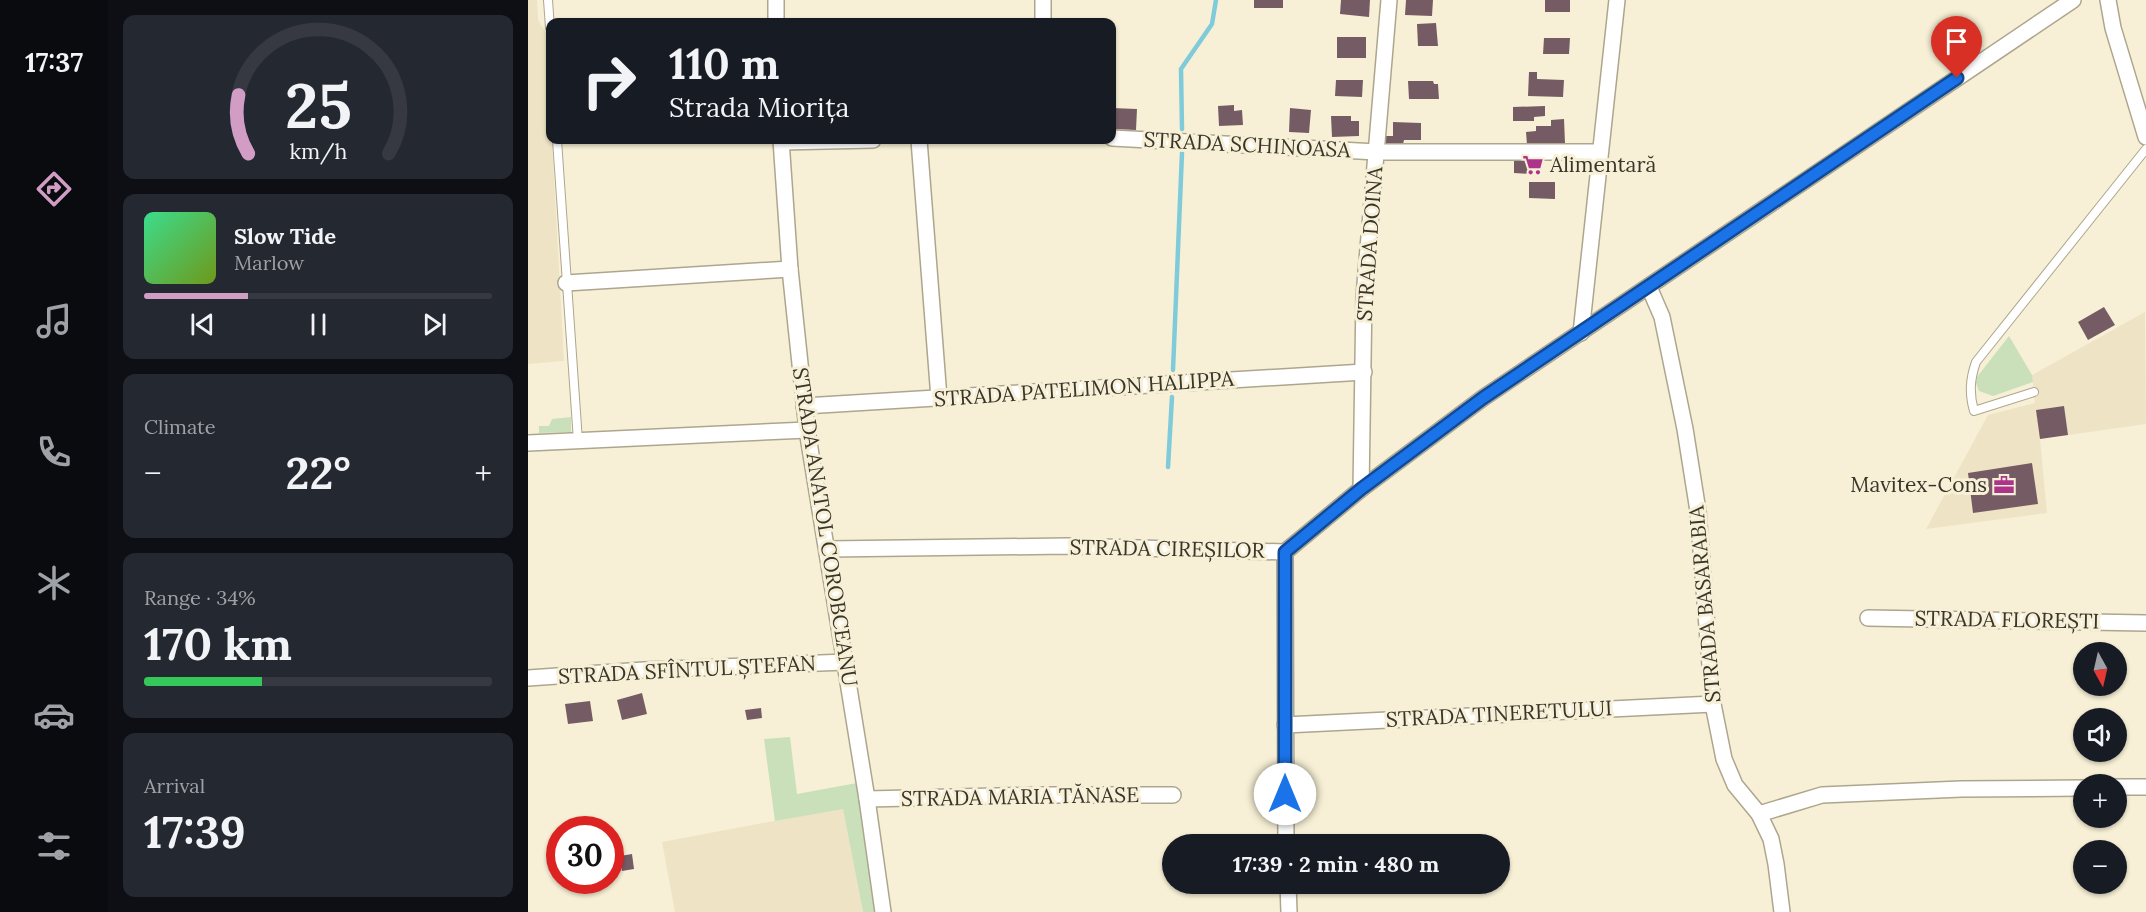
<!DOCTYPE html>
<html lang="en">
<head>
<meta charset="utf-8">
<style>
	:root { --surface:#171b24; --page:#242831; --text:#f1f3f6; --muted:#9ea1a6; --line:#363941; --accent:#d29dc5 }
	body { margin:0; font-family:Lora,serif; background:var(--page); color:var(--text); height:100vh; display:flex; flex-direction:column; font-size:22px; white-space:nowrap }
	* { box-sizing:border-box; margin:0 }
	p { font-size:20px; color:var(--muted) }
	.icon { flex:none; width:33px; height:33px; fill:none; stroke:currentColor; stroke-width:2; stroke-linecap:round; stroke-linejoin:round }
	.map { position:relative; flex:1; overflow:hidden }
	.drawer { display:flex; flex-direction:column; gap:15px; padding:15px; background:#0d0f14; width:420px }
	.drawer>* { flex:none }
	.top-card { position:absolute; left:18px; top:18px; width:570px; height:126px; border-radius:12px; box-shadow:0 2px 4px #0004; background:#171b24; color:var(--text); overflow:hidden }
	.needle { width:39px; rotate:172deg }
	.tools { position:absolute; left:1545px; top:642px; display:grid; gap:12px }
	.tools a { display:grid; place-items:center; width:54px; height:54px; border-radius:50%; background:var(--surface); box-shadow:0 2px 4px #0004; font-size:30px }
	.speed { position:absolute; left:18px; top:816px; display:flex; gap:12px; font-size:30px; font-weight:700; text-align:center }
	.speed>* { display:grid; place-content:center; width:78px; height:78px; border-radius:50%; background:var(--surface); box-shadow:0 2px 4px #0004; line-height:1 }
	.speed .limit { border:9px solid #d22; background:#fff; color:#111 }
	.pin { position:absolute; display:grid; place-items:center; width:51px; height:51px; color:#fff; margin:-62px -26px; border-radius:50% 50% 50% 0; rotate:-45deg; box-shadow:0 0 6px #0007 }
	.pin .icon { rotate:45deg }
	.me { position:absolute; width:66px; margin:-33px; rotate:0deg; stroke-linejoin:round; filter:drop-shadow(0 0 4px #0008) }
	.turn { display:flex; align-items:center; gap:21px; height:126px; padding:0 24px; font-size:27px }
	.turn .icon { width:78px; height:78px; stroke-width:2.5 }
	.turn b { display:block; font-size:42px; line-height:51px }
	.big { font-size:45px; font-weight:700; line-height:1.1 }
	.drawer .tile { flex:1; display:flex; flex-direction:column; justify-content:center; gap:9px; min-width:0; padding:0 21px; border-radius:12px; background:var(--page) }
	.drawer .dial { align-items:center; gap:0 }
	.dial svg { height:156px; overflow:visible; fill:none; stroke:var(--line); stroke-width:7; stroke-linecap:round; text-anchor:middle }
	.dial text { fill:var(--text); stroke:none }
	.song { display:flex; align-items:center; gap:18px }
	.cover { width:72px; height:72px; border-radius:9px; background:linear-gradient(135deg,hsl(150 70% 55%),hsl(80 70% 35%)) }
	.played { height:6px; border-radius:3px; background:linear-gradient(90deg,var(--accent) 30%,var(--line) 30%) }
	.keys { display:flex; justify-content:space-around; direction:ltr }
	.heat { display:flex; justify-content:space-between; align-items:center; font-size:33px; direction:ltr }
	.charge { height:9px; border-radius:4px; background:linear-gradient(90deg,#34c759 34%,var(--line) 0) }
	.trip { position:absolute; left:634px; top:834px; width:348px; height:60px; border-radius:30px; background:var(--surface); box-shadow:0 2px 4px #0004; font-weight:700; line-height:60px; text-align:center }
	main { display:flex; flex:1; min-height:0 }
	.menu { display:flex; flex-direction:column; width:108px; justify-content:space-around; align-items:center; background:#090b0e; color:var(--muted) }
	.menu .icon { width:42px; height:42px }
	.menu .on { color:var(--accent) }
	.menu b { font-size:27px; color:var(--text) }
	.map>svg:first-child { display:block }
	.built { fill:#eee4c5 }
	.green { fill:#c9e0bb }
	.lines { fill:none; stroke-linecap:round; stroke-linejoin:round }
	.stream { stroke:#80cbda; stroke-width:4.5 }
	.building { fill:#755c64 }
	.service-casing { stroke:#ada68e; stroke-width:10 }
	.minor-casing { stroke:#ada68e; stroke-width:18 }
	.service { stroke:#fff; stroke-width:8 }
	.minor { stroke:#fff; stroke-width:15 }
	.route-casing { stroke:#114b97; stroke-width:15 }
	.route { stroke:#1a73e8; stroke-width:10 }
	.labels { text-anchor:middle; stroke-width:6; stroke-linejoin:round; paint-order:stroke }
	.street-label { font-size:21px; fill:#38352b; stroke:#f7f0d6 }
	.poi-label { font-size:21px; fill:#38352b; stroke:#f7f0d6; text-anchor:start }
</style>
</head>
<body>
<main>
<nav class="menu">
<b>17:37</b>
<svg class="icon on" aria-label="directions" viewBox="0 0 24 24"><path d="M12 3l9 9-9 9-9-9zM9 14v-3h6M13 9l2 2-2 2"/></svg>
<svg class="icon" aria-label="music" viewBox="0 0 24 24"><path d="M9 18V5l10-2v13"/><circle cx="6" cy="18" r="3"/><circle cx="16" cy="16" r="3"/></svg>
<svg class="icon" aria-label="phone" viewBox="0 0 24 24"><path d="M5 4h4l2 5-3 2q2 4 5 5l2-3 5 2v4C11 20 4 13 5 4z"/></svg>
<svg class="icon" aria-label="climate" viewBox="0 0 24 24"><path d="M12 3v18M4 7l16 10M4 17L20 7"/></svg>
<svg class="icon" aria-label="car" viewBox="0 0 24 24"><path d="M5 17H2v-5l4-1 3-4h7l3 4 3 1v5h-3M9 17h6M6 11h13"/><circle cx="7" cy="17" r="2"/><circle cx="17" cy="17" r="2"/></svg>
<svg class="icon" aria-label="filters" viewBox="0 0 24 24"><path d="M4 7h16M4 17h16"/><circle cx="9" cy="7" r="2"/><circle cx="15" cy="17" r="2"/></svg>
</nav>
<section class="drawer">
<div class="tile dial"><svg viewBox="0 0 100 80">
<path d="M14 69A42 42 0 1 1 86 69"/>
<path d="M14 69A42 42 0 0 1 9 39" stroke="#d29dc5"/>
<text x="50" y="56" font-size="32" font-weight="700">25</text>
<text x="50" y="72" font-size="11">km/h</text>
</svg></div>
<div class="tile">
<div class="song"><i class="cover"></i><div><b>Slow Tide</b><p>Marlow</p></div></div>
<div class="played"></div>
<div class="keys"><svg class="icon" aria-label="previous" viewBox="0 0 24 24"><path d="M18 5L8 12l10 7zM5 5v14"/></svg><svg class="icon" aria-label="pause" viewBox="0 0 24 24"><path d="M8 5v14M16 5v14"/></svg><svg class="icon" aria-label="next" viewBox="0 0 24 24"><path d="M6 5l10 7-10 7zM19 5v14"/></svg></div>
</div>
<div class="tile"><p>Climate</p>
<div class="heat"><a>−</a><b class="big">22°</b><a>+</a></div>
</div>
<div class="tile"><p>Range · 34%</p><b class="big">170 km</b><div class="charge"></div></div>
<div class="tile"><p>Arrival</p><b class="big">17:39</b></div>
</section>
<div class="map">
<svg width="1618" height="912" viewBox="0 0 1618 912">
	<rect width="100%" height="100%" fill="#f7f0d6"/>
	<g class="built">
		<polygon points="0,0 9,0 10,20 18,33 36,361 0,364"/>
		<polygon points="1617,312 1618,424 1512,439 1519,513 1398,529 1460,415 1507,403 1504,375"/>
		<polygon points="315,808 335,912 147,912 134,842"/>
	</g>
	<g class="green">
		<polygon points="1481,336 1504,375 1505,382 1465,396 1451,391 1448,383 1449,377"/>
		<polygon points="43,417 43,432 11,433 11,426 21,426 24,419"/>
		<polygon points="262,737 269,794 329,783 349,912 335,912 315,809 247,821 236,739"/>
	</g>
	<g class="lines">
		<g class="stream">
			<polyline points="654,129 653,69 684,24 688,0"/>
			<polyline points="645,370 654,153"/>
			<polyline points="640,467 644,397"/>
		</g>
	</g>
	<g class="building">
		<rect x="726" y="0" width="29" height="8"/>
		<polygon points="813,0 842,0 841,17 812,14"/>
		<polygon points="878,0 905,0 904,16 877,15"/>
		<rect x="1017" y="0" width="25" height="12"/>
		<polygon points="908,23 910,46 890,46 889,24"/>
		<rect x="809" y="37" width="29" height="21"/>
		<polygon points="1016,38 1042,38 1041,54 1015,54"/>
		<polygon points="1001,72 1009,72 1009,79 1036,80 1035,97 1000,96"/>
		<polygon points="808,80 835,80 834,97 807,96"/>
		<polygon points="880,81 905,81 906,84 910,84 911,99 881,99"/>
		<polygon points="706,105 706,111 714,110 715,125 691,126 690,106"/>
		<polygon points="1017,106 1017,116 1006,117 1006,121 985,121 985,107"/>
		<polygon points="584,108 609,109 608,130 584,129"/>
		<polygon points="762,108 783,110 781,133 761,132"/>
		<polygon points="803,116 823,116 823,121 831,121 831,136 804,137"/>
		<polygon points="1036,119 1037,143 999,145 998,132 1008,131 1008,126 1023,126 1023,120"/>
		<polygon points="865,122 893,123 893,140 876,140 875,144 858,144 858,136 865,136"/>
		<polygon points="986,161 1011,161 1011,170 1004,170 1004,174 986,173"/>
		<polygon points="1001,182 1027,182 1027,199 1001,198"/>
		<polygon points="1576,307 1587,325 1560,340 1550,322"/>
		<polygon points="1536,406 1540,435 1512,439 1508,410"/>
		<polygon points="1504,463 1510,504 1445,513 1440,473"/>
		<polygon points="114,693 119,714 94,720 89,700"/>
		<polygon points="62,701 65,721 40,724 37,704"/>
		<polygon points="233,708 234,718 219,720 217,710"/>
		<polygon points="104,854 106,869 94,871 92,856"/>
	</g>
	<g class="lines">
		<g class="service-casing">
			<g id="service">
				<polyline points="20,0 22,28"/>
				<polyline points="29,140 50,441"/>
				<path d="M1506,392L1446,411C1441,393 1442,379 1448,362L1618,149"/>
			</g>
		</g>
		<g class="minor-casing">
			<g id="minor">
				<polyline points="248,0 248,22"/>
				<polyline points="1580,0 1585,28 1618,137"/>
				<polyline points="515,22 515,0"/>
				<polyline points="584,138 849,152 1071,152"/>
				<polyline points="253,140 262,269 279,430 339,799 355,912"/>
				<polyline points="391,140 411,398"/>
				<polyline points="253,142 345,140"/>
				<polyline points="38,283 262,269"/>
				<polyline points="1121,287 1134,317 1157,429 1170,511 1185,704 1196,759 1207,785 1231,814 1243,839 1248,864 1254,912"/>
				<polyline points="1053,333 1089,0"/>
				<polyline points="276,406 836,372"/>
				<polyline points="0,443 279,430"/>
				<polyline points="833,489 836,296 861,0"/>
				<polyline points="300,549 539,546 757,552"/>
				<polyline points="757,552 833,489 955,398 1545,0"/>
				<polyline points="757,552 758,844"/>
				<polyline points="1340,618 1618,623"/>
				<polyline points="0,678 116,670 318,662"/>
				<polyline points="757,725 1185,704"/>
				<polyline points="1588,787 1618,787"/>
				<polyline points="339,799 516,795 645,795"/>
				<polyline points="1231,814 1294,795 1433,789 1556,788"/>
				<polyline points="760,884 761,912"/>
			</g>
		</g>
		<use href="#service" class="service"/>
		<use href="#minor" class="minor"/>
	</g>
	<g class="lines">
		<g class="route-casing">
			<polyline id="route" points="757,794 757,552 833,489 955,398 1429,78"/>
		</g>
		<use href="#route" class="route"/>
	</g>
	<defs>
		<g id="supermarket-bare" transform="scale(1.62)"><path d="M-6-5.5h2.5l.6 2H6L4.5 2H-2.5L-4.4-4H-6ZM-1.5 3.2a1.3 1.3 0 1 0 .1 0ZM3 3.2a1.3 1.3 0 1 0 .1 0Z" fill="#ac348a" stroke="#f7f0d6" stroke-width="2.5" paint-order="stroke"/></g>
		<g id="office-bare" transform="scale(1.62)"><path d="M-6-3h4V-5.5h4V-3h4V5H-6ZM-1-4.5V-3h2v-1.5ZM-6 0V1H6V0Z" fill="#ac348a" stroke="#f7f0d6" stroke-width="2.5" paint-order="stroke"/></g>
	</defs>
	<g fill-rule="evenodd">
		<use href="#supermarket-bare" x="1005" y="165"/>
		<use href="#office-bare" x="1476" y="485"/>
	</g>
	<g class="labels">
		<g class="street-label">
			<text transform="translate(719 145) rotate(3)" y="7">STRADA SCHINOASA</text>
			<text transform="translate(842 244) rotate(-86)" y="7">STRADA DOINA</text>
			<text transform="translate(556 389) rotate(-4)" y="7">STRADA PATELIMON HALIPPA</text>
			<text transform="translate(297 527) rotate(81)" y="7">STRADA ANATOL COROBCEANU</text>
			<text transform="translate(639 549) rotate(1)" y="7">STRADA CIREȘILOR</text>
			<text transform="translate(1177 604) rotate(-95)" y="7">STRADA BASARABIA</text>
			<text transform="translate(1479 620) rotate(1)" y="7">STRADA FLOREȘTI</text>
			<text transform="translate(159 670) rotate(-3)" y="7">STRADA SFÎNTUL ȘTEFAN</text>
			<text transform="translate(971 714) rotate(-3)" y="7">STRADA TINERETULUI</text>
			<text transform="translate(492 797) rotate(-1)" y="7">STRADA MARIA TĂNASE</text>
		</g>
		<g class="poi-label">
			<text x="1022" y="172">Alimentară</text>
			<text x="1459" y="492" text-anchor="end">Mavitex-Cons</text>
		</g>
	</g>
</svg>
<div class="tools">
<a><svg class="needle" viewBox="-14 -14 28 28"><path d="M0-13l5 13h-10z" fill="#e53935"/><path d="M0 13l5-13h-10z" fill="#9ea1a6"/></svg></a>
<a><svg class="icon" aria-label="sound" viewBox="0 0 24 24"><path d="M4 9h4l5-4v14l-5-4H4zM17 9q2 3 0 6"/></svg></a>
<a>+</a>
<a>−</a>
</div>
<div class="speed"><div class="limit">30</div></div>
<div class="pin" style="left:1429px;top:78px;background:#d93025"><svg class="icon" aria-label="arrive" viewBox="0 0 24 24"><path d="M6 21V4h12l-3 4 3 4H6"/></svg></div>
<svg class="me" style="left:757px;top:794px" viewBox="-20 -20 40 40"><circle r="19" fill="#fff"/><path d="M0-13L10 11 0 6-10 11z" fill="#1a73e8"/></svg>
<div class="trip">17:39 · 2 min · 480 m</div>
<div class="top-card">
<div class="turn"><svg class="icon" aria-label="right" viewBox="0 0 24 24"><path d="M7 20v-9h11M14 6l5 5-5 5"/></svg><div><b>110 m</b>Strada Miorița</div></div>
</div>
</div>
</main>
</body>
</html>
